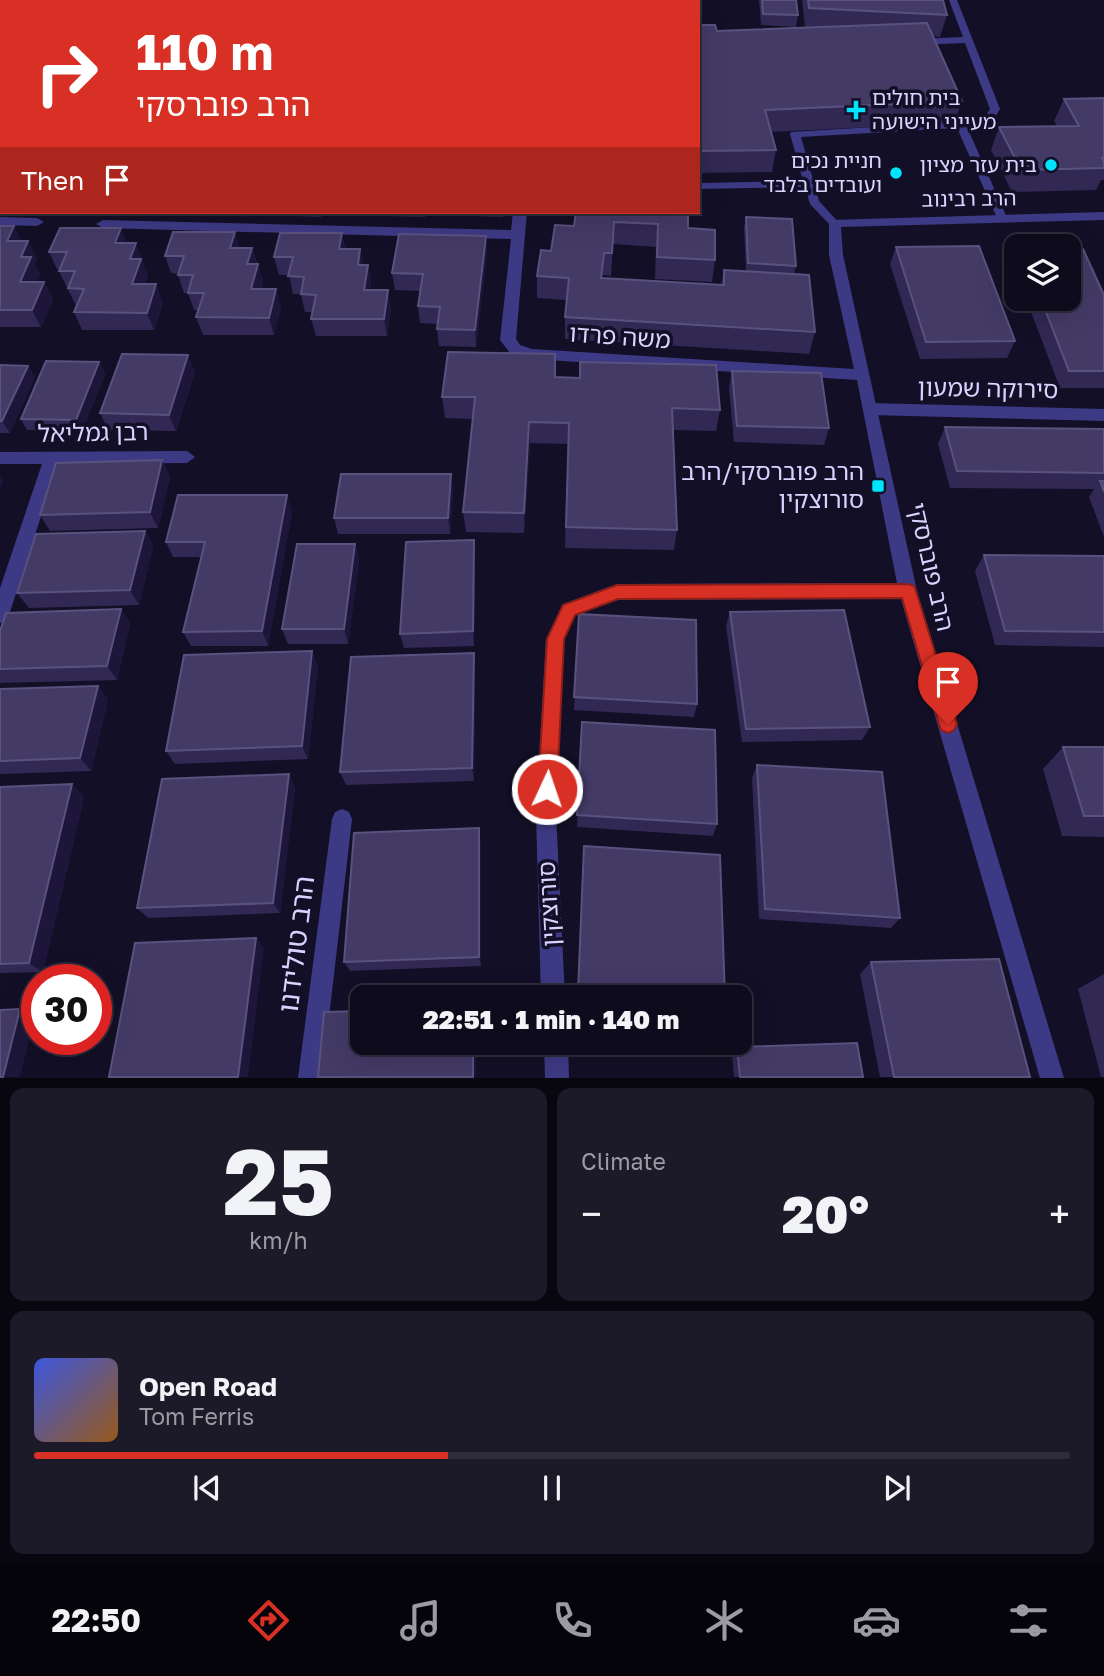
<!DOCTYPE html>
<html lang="en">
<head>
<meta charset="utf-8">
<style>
	:root { --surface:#0e0b1c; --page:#1c1929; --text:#f1f3f6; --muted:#9b9ba3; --line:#2e2b3b; --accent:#d93025 }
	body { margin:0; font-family:"Golos Text","Noto Sans Hebrew",sans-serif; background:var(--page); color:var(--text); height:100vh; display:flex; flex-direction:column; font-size:26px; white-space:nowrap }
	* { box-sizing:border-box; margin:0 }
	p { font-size:23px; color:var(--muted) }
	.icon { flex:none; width:38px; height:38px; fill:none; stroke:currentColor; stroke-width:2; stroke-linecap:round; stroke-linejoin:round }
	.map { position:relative; height:1078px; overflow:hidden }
	.details { display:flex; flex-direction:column; gap:10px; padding:10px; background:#08060f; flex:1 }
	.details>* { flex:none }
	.hud { position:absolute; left:0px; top:0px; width:700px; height:214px; box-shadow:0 7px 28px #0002,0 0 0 2px var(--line); background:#d93025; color:#fff; overflow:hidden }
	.buttons { position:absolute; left:1004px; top:234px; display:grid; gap:14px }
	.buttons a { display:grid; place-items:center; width:77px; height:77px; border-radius:14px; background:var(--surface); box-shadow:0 7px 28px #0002,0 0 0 2px var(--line); font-size:35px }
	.speed { position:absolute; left:21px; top:964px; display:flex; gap:14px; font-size:35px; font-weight:700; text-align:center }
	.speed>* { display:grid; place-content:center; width:91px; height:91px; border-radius:50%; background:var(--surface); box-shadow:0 7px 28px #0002,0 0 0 2px var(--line); line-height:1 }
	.speed .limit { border:10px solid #d22; background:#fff; color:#111 }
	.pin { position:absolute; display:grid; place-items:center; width:60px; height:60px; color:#fff; margin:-72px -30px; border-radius:50% 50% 50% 0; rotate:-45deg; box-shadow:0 0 7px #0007 }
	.pin .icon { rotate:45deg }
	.me { position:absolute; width:77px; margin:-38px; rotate:3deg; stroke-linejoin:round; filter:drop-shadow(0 0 5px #0008) }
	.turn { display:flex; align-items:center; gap:24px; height:147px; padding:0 21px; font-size:32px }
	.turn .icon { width:91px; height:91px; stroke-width:2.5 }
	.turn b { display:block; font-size:49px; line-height:60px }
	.then { display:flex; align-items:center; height:66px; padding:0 21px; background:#0003; gap:14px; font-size:26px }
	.big { font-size:52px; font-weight:800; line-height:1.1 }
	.details .card { flex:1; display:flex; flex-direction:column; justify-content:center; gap:10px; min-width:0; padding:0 24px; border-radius:14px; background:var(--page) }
	.details .dial { align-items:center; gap:0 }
	.dial b { font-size:91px; line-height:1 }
	.song { display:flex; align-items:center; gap:21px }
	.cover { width:84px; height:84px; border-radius:10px; background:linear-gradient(135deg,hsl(230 70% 55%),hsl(30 70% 35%)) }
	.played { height:7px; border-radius:4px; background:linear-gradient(90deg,var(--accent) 40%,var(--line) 40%) }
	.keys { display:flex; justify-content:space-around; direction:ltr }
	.heat { display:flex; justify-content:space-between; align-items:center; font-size:38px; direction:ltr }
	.details .tiles { flex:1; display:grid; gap:10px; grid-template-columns:1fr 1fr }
	.card:last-child { grid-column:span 2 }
	.trip { position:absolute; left:350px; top:985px; width:402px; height:70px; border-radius:14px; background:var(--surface); box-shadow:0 7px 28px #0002,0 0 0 2px var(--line); font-weight:800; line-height:70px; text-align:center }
	.tab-bar { display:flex; height:112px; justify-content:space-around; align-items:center; background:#06040b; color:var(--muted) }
	.tab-bar .icon { width:49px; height:49px }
	.tab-bar .current { color:var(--accent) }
	.tab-bar b { font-size:32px; color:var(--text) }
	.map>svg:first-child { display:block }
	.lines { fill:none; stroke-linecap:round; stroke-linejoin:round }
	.service { fill:#3d3a85; fill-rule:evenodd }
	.pedestrian { fill:#3d3a85; fill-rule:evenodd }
	.minor { fill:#3d3a85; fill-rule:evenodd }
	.wall { fill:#312854 }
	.shaded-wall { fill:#1d163a }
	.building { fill:#433a66; stroke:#5a527e; stroke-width:2 }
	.route { fill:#d93025; stroke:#8d1f18; stroke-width:2 }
	.poi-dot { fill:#00e5ff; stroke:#130f26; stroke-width:2.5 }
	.labels { text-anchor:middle; stroke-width:7; stroke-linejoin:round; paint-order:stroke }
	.far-poi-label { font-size:21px; fill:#d9d4ff; stroke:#130f26; text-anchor:end }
	.far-street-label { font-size:21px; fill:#d9d4ff; stroke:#130f26 }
	.street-label { font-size:24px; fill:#d9d4ff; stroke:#130f26 }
	.poi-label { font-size:24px; fill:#d9d4ff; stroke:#130f26; text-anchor:end }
	.near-street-label { font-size:28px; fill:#d9d4ff; stroke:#130f26 }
</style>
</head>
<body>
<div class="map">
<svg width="1104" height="1078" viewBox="0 0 1104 1078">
	<rect width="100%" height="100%" fill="#130f26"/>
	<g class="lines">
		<polygon class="service" points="949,0 957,0 1000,109 993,121 967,127 1008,220 1007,222 999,222 998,220 957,128 801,137 819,201 839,223 834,226 830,225 810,204 805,187 698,189 698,183 803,181 790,134 791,132 970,121 985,117 990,109 965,43 918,45 913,42 918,39 963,37"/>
		<polygon class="pedestrian" points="871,403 1104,409 1104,421 871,415 863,409"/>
		<g class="minor">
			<polygon points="513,212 527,212 516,339 520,345 532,349 854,369 829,255 829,220 1104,212 1104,220 841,227 843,255 917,591 1064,1078 1040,1078 901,599 618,600 576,615 564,639 556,814 565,998 541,998 536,814 546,639 563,604 617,584 897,583 857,380 532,359 510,353 500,340 511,239 103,228 96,224 103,220 511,230"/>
			<polygon points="0,217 37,218 44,222 37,226 0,225"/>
			<polygon points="187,451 195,457 187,463 58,464 9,615 7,621 0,623 0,588 42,464 0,464 0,452"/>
			<polygon points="342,809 349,812 352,819 322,1078 298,1078 332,819 335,812"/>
			<polygon points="544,1043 568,1043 569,1078 545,1078"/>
		</g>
	</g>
	<g class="wall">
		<polygon points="0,0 105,0 106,2 2,2 2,26 0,26"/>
		<polygon points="116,0 208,0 209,2 116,2"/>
		<polygon points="759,0 796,0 798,15 796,27 761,25"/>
		<polygon points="802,0 943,0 947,15 940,37 933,36 962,101 954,123 771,132 776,150 772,172 698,173 698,25 717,31 805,28"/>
		<polygon points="2,32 2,111 0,111 0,33"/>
		<polygon points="1104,98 1104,180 1101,180 1096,190 1012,192 991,150 999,127 1057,126 1054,121 1064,99"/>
		<polygon points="242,212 322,212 321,217 243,214"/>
		<polygon points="345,212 426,212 425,217 345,215"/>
		<polygon points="438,212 504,212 503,217 439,215"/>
		<polygon points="576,212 688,228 715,260 712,282 655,279 656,247 613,244 611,276 603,275 602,279 721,285 724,270 746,271 744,228 746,217 796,266 794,274 815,332 809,354 565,339 565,317 567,300 537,298 537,276 551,251 574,226"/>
		<polygon points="0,226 22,241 28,241 37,259 34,264 40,274 36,282 44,282 53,300 41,327 0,327"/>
		<polygon points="235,232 239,248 252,248 263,281 261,289 281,306 274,335 203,335 196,317 199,310 194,310 188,293 184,293 178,275 178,274 171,273 165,256"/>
		<polygon points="342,233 345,249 360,249 363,265 368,265 371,282 370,290 391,308 387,336 316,336 311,319 313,312 305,312 301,294 293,294 289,275 279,275 274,257"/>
		<polygon points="486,236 487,253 476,347 439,346 437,329 438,324 420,323 418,306 420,291 395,290 392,273"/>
		<polygon points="127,243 143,261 142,263 148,276 145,284 163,302 154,330 82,330 74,312 76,306 59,271 60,269 57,269 49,252"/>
		<polygon points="896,247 1015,341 1007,358 920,359 890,264"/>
		<polygon points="1017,259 1017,273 1014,265"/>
		<polygon points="1104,295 1104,388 1060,388 1026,299 1069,299"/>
		<polygon points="99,362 105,374 82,431 27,430 21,419"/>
		<polygon points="0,365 28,366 35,377 10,433 0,433"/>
		<polygon points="732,371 829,428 824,445 734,442 729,388"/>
		<polygon points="195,372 176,431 108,430 100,413"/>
		<polygon points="555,377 720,410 716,431 673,430 677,530 674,550 565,548 568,444 530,443 524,533 466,532 463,512 473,419 445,418 442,397"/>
		<polygon points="945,427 1104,429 1104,537 1089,497 1094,489 950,488 938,444"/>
		<polygon points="162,460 170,477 158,528 50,531 40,515"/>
		<polygon points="451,474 453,490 450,534 338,534 334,518"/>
		<polygon points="292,511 268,646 191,646 183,632 201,557 173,557 166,542"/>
		<polygon points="145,531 153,546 139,605 29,608 17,593"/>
		<polygon points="474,540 475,556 474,646 404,648 400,634"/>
		<polygon points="355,544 359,560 348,644 288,644 282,629"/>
		<polygon points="984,555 1104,556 1104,647 995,645 975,571"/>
		<polygon points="121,609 130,624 117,680 0,683 0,631"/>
		<polygon points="730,612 870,727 862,740 742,742 726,626"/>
		<polygon points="579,614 697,704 694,717 574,710"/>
		<polygon points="318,665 308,759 175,764 166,751"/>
		<polygon points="475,667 474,781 346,785 340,772"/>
		<polygon points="98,686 108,700 91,771 0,774 0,689"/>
		<polygon points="582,722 717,824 713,836 577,827"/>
		<polygon points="1063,747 1104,747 1104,837 1062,836 1043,769"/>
		<polygon points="757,765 900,918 891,928 759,919 752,778"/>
		<polygon points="0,787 84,797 43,972 0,973"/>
		<polygon points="295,787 280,913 148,918 137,908"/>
		<polygon points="481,840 481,966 350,971 344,962"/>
		<polygon points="584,846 725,998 577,998"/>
		<polygon points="871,962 1030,1077 880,1077 860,974"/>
		<polygon points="1104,974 1104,1077 1101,1077 1078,989"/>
		<polygon points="737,1047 863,1077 734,1077 732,1054"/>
	</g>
	<g class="shaded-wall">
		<polygon points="0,0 9,0 10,2 2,2 2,24 0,20"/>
		<polygon points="83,0 105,0 106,2 83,2"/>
		<polygon points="190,0 208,0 209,2 191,2"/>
		<polygon points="2,157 2,189 0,192 0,160"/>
		<polygon points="14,226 23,243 7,241"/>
		<polygon points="121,228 128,245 115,243"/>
		<polygon points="235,232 240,250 230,248"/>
		<polygon points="342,233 345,251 339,249"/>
		<polygon points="486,236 487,253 476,347 475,330"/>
		<polygon points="28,241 37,259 34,264 40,274 29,299 20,282 21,257"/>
		<polygon points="136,243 148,276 139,302 132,284 130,259"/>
		<polygon points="252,248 257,265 247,264"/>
		<polygon points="360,249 363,266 358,265"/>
		<polygon points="258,264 263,281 256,306 251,289"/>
		<polygon points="368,265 371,282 367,308 364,290"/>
		<polygon points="44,282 53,300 41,327 32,310"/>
		<polygon points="156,284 163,302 154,330 147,313"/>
		<polygon points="276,289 281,306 274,335 269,318"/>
		<polygon points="388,290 391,308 387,336 384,319"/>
		<polygon points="188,355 195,372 176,431 169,415"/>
		<polygon points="99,362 105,374 82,431 76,420"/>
		<polygon points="28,366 35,377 10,433 2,421"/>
		<polygon points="529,422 530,443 524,533 524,513"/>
		<polygon points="162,460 170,477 158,528 150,512"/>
		<polygon points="451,474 453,490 450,534 448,518"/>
		<polygon points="0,476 3,481 0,491"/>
		<polygon points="287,495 292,511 268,646 262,631"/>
		<polygon points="145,531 153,546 139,605 130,590"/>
		<polygon points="474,540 475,556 474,646 473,631"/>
		<polygon points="355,544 359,560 348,644 344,629"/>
		<polygon points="121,609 130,624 117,680 107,666"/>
		<polygon points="312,651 318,665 308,759 302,746"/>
		<polygon points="474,653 475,667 474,781 472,768"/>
		<polygon points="98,686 108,700 91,771 80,758"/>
		<polygon points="289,774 295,787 280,913 273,903"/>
		<polygon points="72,784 84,797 43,972 29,963"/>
		<polygon points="479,828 481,840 481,966 479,957"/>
		<polygon points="256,938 264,948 248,1077 238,1077"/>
		<polygon points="20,1009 35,1017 20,1077 3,1077"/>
		<rect x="473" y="1043" width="3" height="34"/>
	</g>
	<g class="building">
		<polygon points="215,0 289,0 288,2 214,2"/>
		<polygon points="308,0 383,0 382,2 308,2"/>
		<polygon points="403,0 475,0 474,2 402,2"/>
		<rect x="498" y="0" width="42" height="2"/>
		<polygon points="762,0 796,0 798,15 763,14"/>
		<polygon points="808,0 943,0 947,15 809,8"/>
		<polygon points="927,23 962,101 765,110 776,150 698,151 698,25 715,25 717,31"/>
		<polygon points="1,32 2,32 2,94 0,94 0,33"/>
		<polygon points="1104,98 1104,158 1102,158 1104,162 1104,168 1021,170 999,127 1079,126 1064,99"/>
		<polygon points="0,111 2,111 2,157 0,160"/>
		<polygon points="576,212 688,212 688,228 715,230 715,260 657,257 658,224 614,222 612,253 604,253 601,278 724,285 724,270 809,275 815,332 565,317 569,278 537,276 541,250 551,251 555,225 574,226"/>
		<polygon points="746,217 792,219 796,266 748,263"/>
		<polygon points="0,226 14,226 7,241 28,241 21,257 31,257 20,282 44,282 32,310 0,310"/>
		<polygon points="60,228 121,228 115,243 136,243 130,259 141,259 132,284 156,284 147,313 74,312 84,289 68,288 75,271 59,271 67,252 49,252"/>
		<polygon points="173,232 235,232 230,248 252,248 247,264 258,264 251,289 276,289 269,318 196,317 204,293 188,293 193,275 178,275 184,256 165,256"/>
		<polygon points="280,233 342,233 339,249 360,249 358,265 368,265 364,290 388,290 384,319 311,319 316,295 301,294 304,277 288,276 293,257 274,257"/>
		<polygon points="399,234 486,236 475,330 437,329 440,307 418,306 423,274 392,273"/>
		<polygon points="979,246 1015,341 926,342 896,247"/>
		<polygon points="1069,249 1083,249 1104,295 1104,371 1069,371 1041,299 1069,299"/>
		<polygon points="448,352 555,354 555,377 580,378 580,362 716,365 720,410 672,408 677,530 566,527 569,423 529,422 524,513 463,512 475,397 442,397"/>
		<polygon points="122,354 188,355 169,415 100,413"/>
		<polygon points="46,361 99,362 76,420 21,419"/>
		<polygon points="0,365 28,366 2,421 0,421"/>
		<polygon points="732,371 821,373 829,428 737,426"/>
		<polygon points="945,427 1104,429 1104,473 957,471"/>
		<polygon points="162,460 150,512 40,515 56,463"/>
		<polygon points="341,474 451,474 448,518 334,518"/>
		<polygon points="1100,481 1104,481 1104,492"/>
		<polygon points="178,495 287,495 262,631 183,632 205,542 166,542"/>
		<polygon points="145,531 130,590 17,593 36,534"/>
		<polygon points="474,540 473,631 400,634 406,542"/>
		<polygon points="297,544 355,544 344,629 282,629"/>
		<polygon points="984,555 1104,556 1104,632 1005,631"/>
		<polygon points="121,609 107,666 0,669 0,631 6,613"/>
		<polygon points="844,610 870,727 746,729 730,612"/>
		<polygon points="579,614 696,620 697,704 574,697"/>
		<polygon points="312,651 302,746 166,751 184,655"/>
		<polygon points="474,653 472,768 340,772 351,657"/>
		<polygon points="98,686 80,758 0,761 0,689"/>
		<polygon points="582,722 715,730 717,824 577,815"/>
		<polygon points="1063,747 1104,747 1104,816 1084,816"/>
		<polygon points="757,765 882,772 900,918 765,909"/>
		<polygon points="289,774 273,903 137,908 162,779"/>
		<polygon points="72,784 29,963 0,964 0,787"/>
		<polygon points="479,828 479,957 344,962 354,833"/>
		<polygon points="584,846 720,855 725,998 650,998 578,992"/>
		<polygon points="256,938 238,1077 109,1077 135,943"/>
		<polygon points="999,959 1030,1077 894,1077 871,962"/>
		<polygon points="20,1009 3,1077 0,1077 0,1010"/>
		<polygon points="362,1011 362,1043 473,1043 473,1077 318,1077 324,1012"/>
		<polygon points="857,1043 863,1077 740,1077 737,1047"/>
	</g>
	<polygon class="route" points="908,584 914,586 916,591 957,724 954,730 948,733 941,730 939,724 902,598 618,599 575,615 564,639 557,789 554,795 547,798 541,795 538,789 547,639 563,605 617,585"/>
	<g class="poi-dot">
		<path d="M852.5 99.5h7v7h7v7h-7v7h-7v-7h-7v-7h7z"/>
		<circle cx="1051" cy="165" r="7"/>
		<circle cx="896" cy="173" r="7"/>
		<rect x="871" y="479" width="14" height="14" rx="3.5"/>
	</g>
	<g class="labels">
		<g class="far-poi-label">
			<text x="872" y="105" text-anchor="start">בית חולים<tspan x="872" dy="24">מעייני הישועה</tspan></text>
			<text x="882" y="168">חניית נכים<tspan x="882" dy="24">ועובדים בלבד</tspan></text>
			<text x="1037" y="172">בית עזר מציון</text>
		</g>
		<g class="far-street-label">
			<text transform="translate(969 199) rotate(-1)" y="7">הרב רבינוב</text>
		</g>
		<g class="street-label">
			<text transform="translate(620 337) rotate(4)" y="8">משה פרדו</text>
			<text transform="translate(988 389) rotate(1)" y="8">סירוקה שמעון</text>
			<text transform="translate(93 433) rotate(-1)" y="8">רבן גמליאל</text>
			<text transform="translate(931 567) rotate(77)" y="8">הרב פוברסקי</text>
			<text transform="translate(549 904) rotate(-93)" y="8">סורוצקין</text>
		</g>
		<g class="poi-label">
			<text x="864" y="480">הרב פוברסקי/הרב<tspan x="864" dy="28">סורוצקין</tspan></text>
		</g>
		<g class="near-street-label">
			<text transform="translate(296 944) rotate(-83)" y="10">הרב טולידנו</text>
		</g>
	</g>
</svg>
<div class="buttons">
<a><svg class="icon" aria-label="layers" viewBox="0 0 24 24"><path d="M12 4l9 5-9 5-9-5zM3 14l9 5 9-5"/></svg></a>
</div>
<div class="speed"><div class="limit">30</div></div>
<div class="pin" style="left:948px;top:724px;background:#d93025"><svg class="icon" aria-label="arrive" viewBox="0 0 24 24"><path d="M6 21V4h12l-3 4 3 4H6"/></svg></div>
<svg class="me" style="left:547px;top:789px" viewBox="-20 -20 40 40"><circle r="17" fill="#d93025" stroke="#fff" stroke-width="3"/><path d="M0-11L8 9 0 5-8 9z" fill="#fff"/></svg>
<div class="trip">22:51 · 1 min · 140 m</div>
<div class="hud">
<div class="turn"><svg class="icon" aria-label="right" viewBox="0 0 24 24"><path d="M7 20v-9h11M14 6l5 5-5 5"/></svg><div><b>110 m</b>הרב פוברסקי</div></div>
<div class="then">Then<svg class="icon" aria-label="arrive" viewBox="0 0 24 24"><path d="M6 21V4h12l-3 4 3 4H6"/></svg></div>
</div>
</div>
<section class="details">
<div class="tiles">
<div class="card dial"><b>25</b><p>km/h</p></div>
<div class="card"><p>Climate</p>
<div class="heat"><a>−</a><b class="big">20°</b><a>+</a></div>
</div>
<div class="card">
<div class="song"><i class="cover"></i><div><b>Open Road</b><p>Tom Ferris</p></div></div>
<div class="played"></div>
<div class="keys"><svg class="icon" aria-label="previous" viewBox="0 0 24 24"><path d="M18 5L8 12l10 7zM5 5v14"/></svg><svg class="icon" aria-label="pause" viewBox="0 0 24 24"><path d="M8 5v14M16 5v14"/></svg><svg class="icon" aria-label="next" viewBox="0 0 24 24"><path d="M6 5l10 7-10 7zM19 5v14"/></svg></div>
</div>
</div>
</section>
<nav class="tab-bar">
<b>22:50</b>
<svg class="icon current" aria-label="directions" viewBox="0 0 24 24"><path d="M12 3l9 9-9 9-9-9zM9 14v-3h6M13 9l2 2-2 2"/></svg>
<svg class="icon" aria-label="music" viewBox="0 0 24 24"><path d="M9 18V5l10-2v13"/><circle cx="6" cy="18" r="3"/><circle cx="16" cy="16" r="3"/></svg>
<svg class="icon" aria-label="phone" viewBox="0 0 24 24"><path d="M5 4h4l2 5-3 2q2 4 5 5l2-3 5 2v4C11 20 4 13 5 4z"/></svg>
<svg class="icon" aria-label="climate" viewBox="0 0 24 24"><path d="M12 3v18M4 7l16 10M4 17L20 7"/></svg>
<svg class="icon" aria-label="car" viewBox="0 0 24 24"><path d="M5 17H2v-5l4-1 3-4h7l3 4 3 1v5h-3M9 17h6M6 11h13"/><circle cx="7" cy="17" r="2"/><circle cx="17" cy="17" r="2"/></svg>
<svg class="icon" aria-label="filters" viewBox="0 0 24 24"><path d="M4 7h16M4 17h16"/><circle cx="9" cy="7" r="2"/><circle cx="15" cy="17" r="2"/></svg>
</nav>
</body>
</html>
